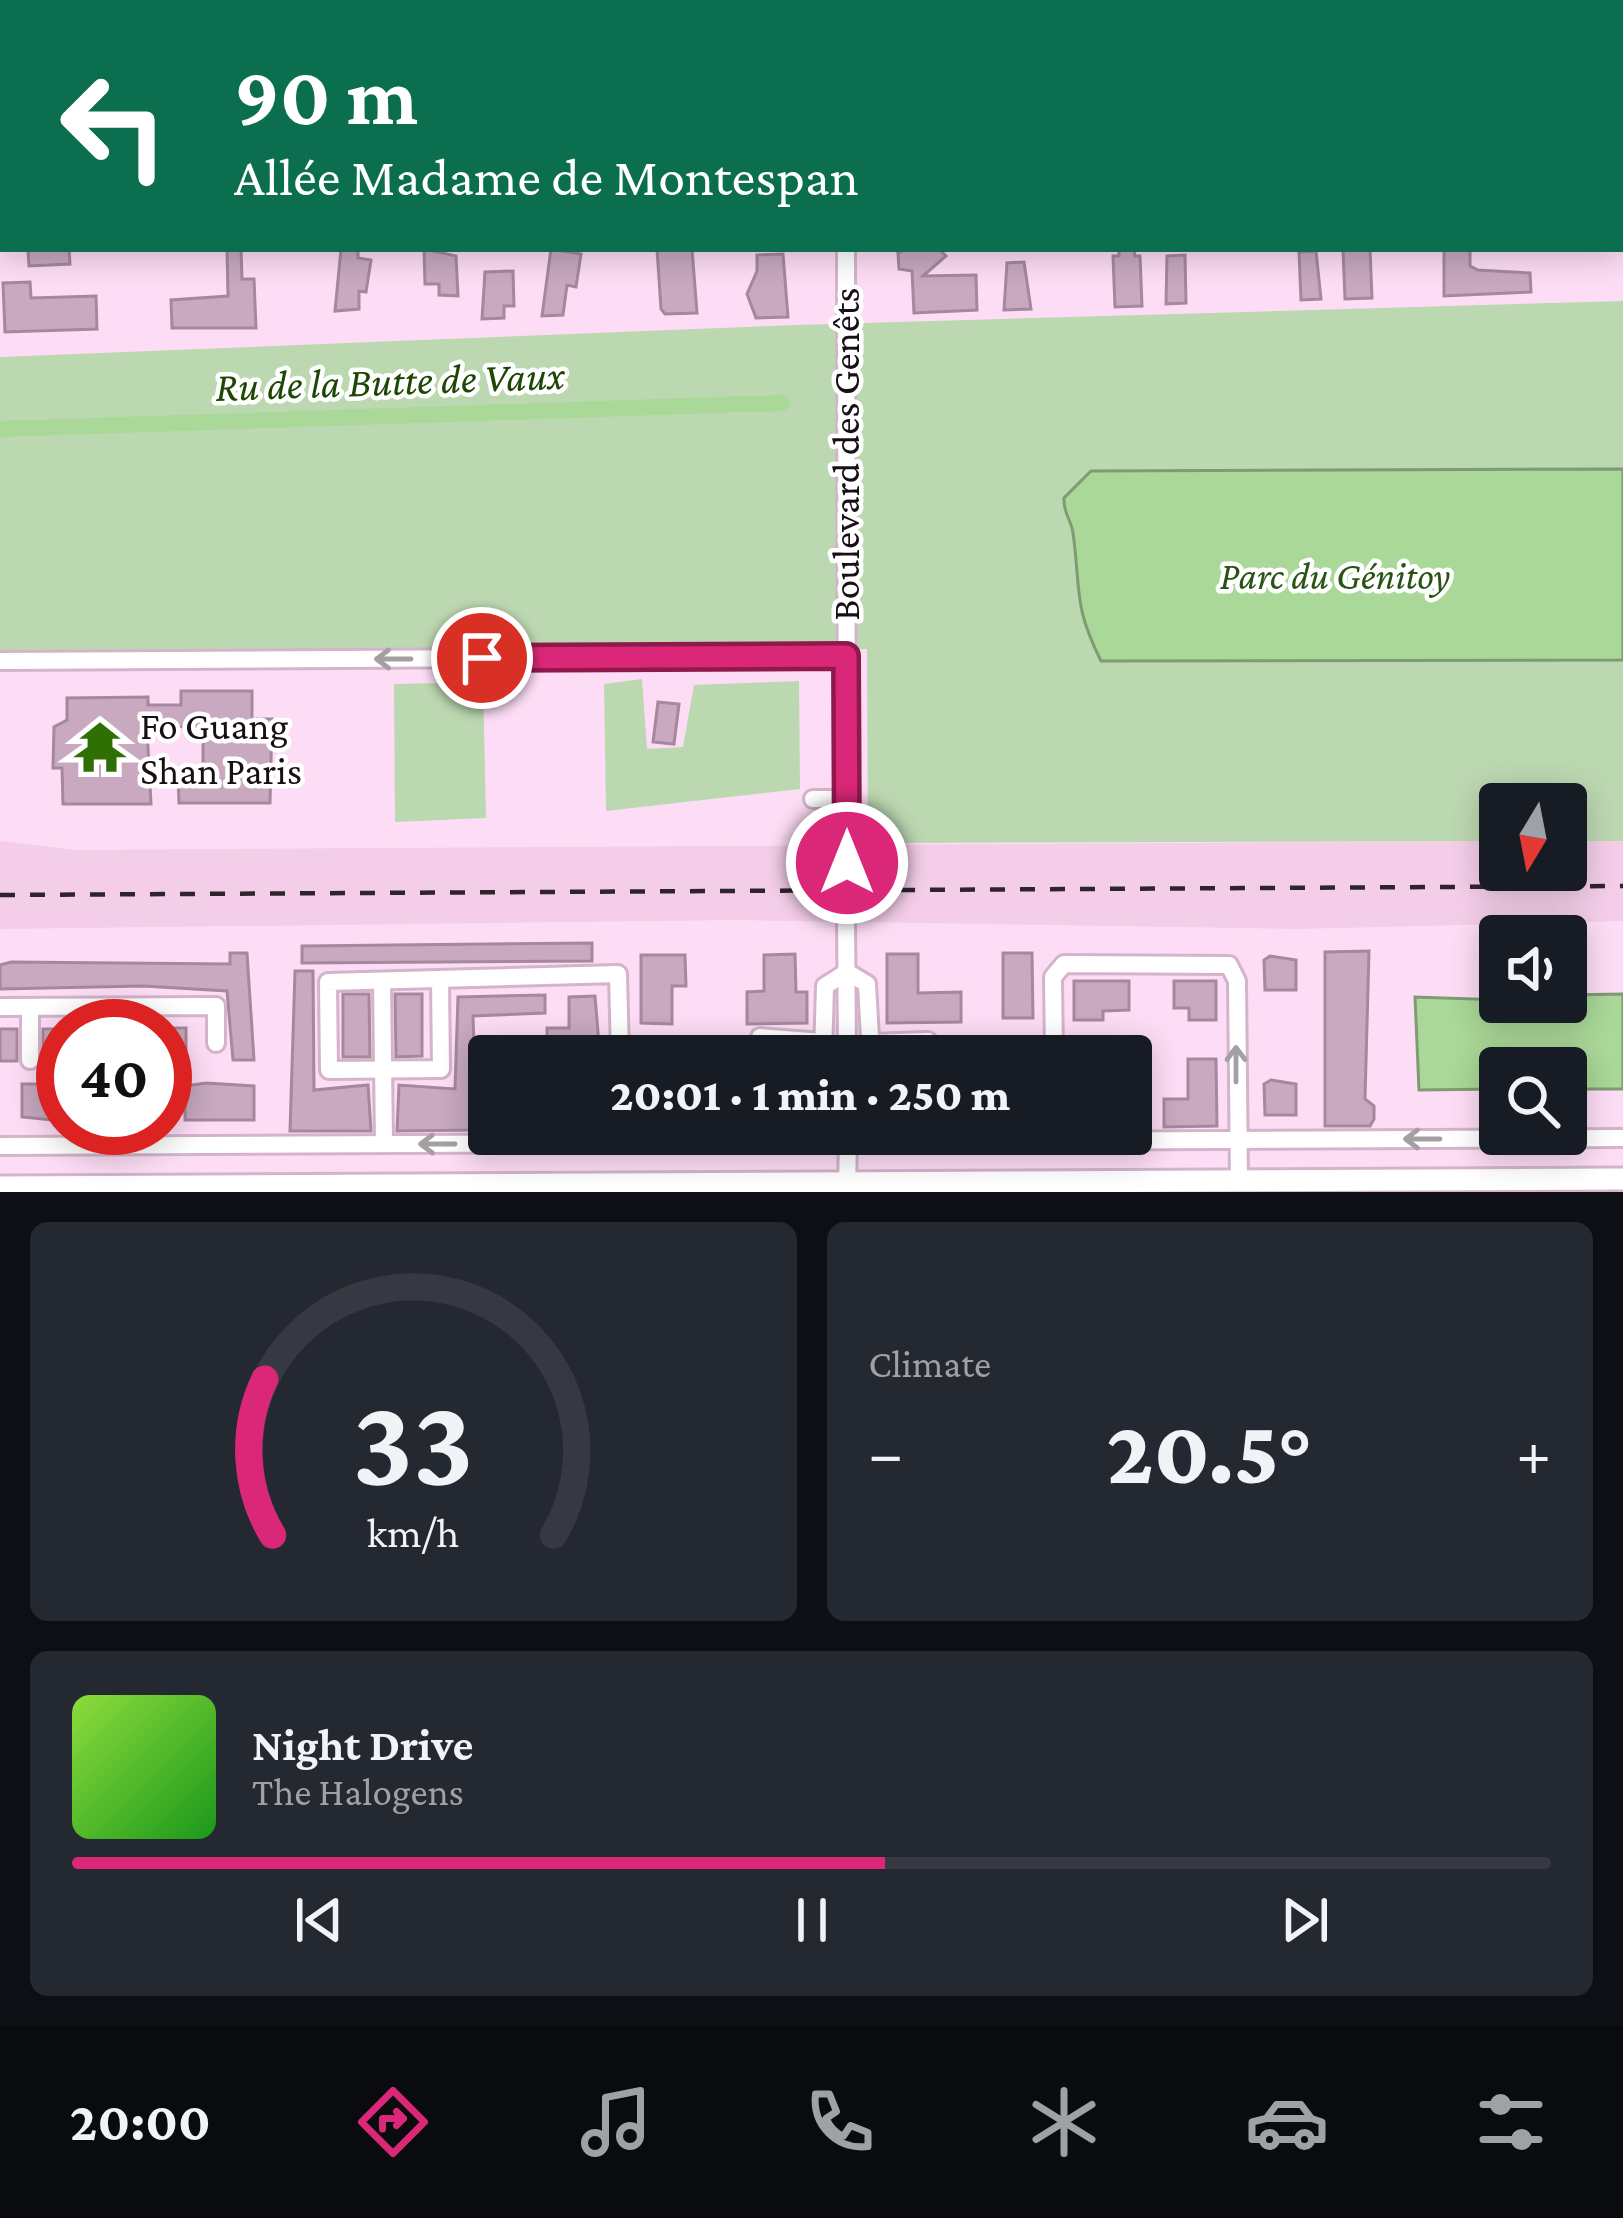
<!DOCTYPE html>
<html lang="en">
<head>
<meta charset="utf-8">
<style>
	:root { --surface:#171b24; --page:#242831; --text:#f1f3f6; --muted:#9ea1a6; --line:#363941; --accent:#db2777 }
	body { margin:0; font-family:"Crimson Pro",serif; background:var(--page); color:var(--text); height:100vh; display:flex; flex-direction:column; font-size:45px; white-space:nowrap }
	* { box-sizing:border-box; margin:0 }
	p { font-size:39px; color:var(--muted) }
	.icon { flex:none; width:66px; height:66px; fill:none; stroke:currentColor; stroke-width:2; stroke-linecap:round; stroke-linejoin:round }
	.map { position:relative; height:1192px; overflow:hidden }
	.side { display:flex; flex-direction:column; gap:30px; padding:30px; background:#0d0f14; flex:1 }
	.side>* { flex:none }
	.banner { position:absolute; left:0px; top:0px; width:1623px; height:252px; box-shadow:0 6px 30px #0003; background:#0b6e4f; color:#fff; overflow:hidden }
	.needle { width:78px; rotate:190deg }
	.controls { position:absolute; left:1479px; top:783px; display:grid; gap:24px }
	.controls a { display:grid; place-items:center; width:108px; height:108px; border-radius:12px; background:var(--surface); box-shadow:0 6px 30px #0003; font-size:60px }
	.speed { position:absolute; left:36px; top:999px; display:flex; gap:24px; font-size:60px; font-weight:700; text-align:center }
	.speed>* { display:grid; place-content:center; width:156px; height:156px; border-radius:50%; background:var(--surface); box-shadow:0 6px 30px #0003; line-height:1 }
	.speed .limit { border:18px solid #d22; background:#fff; color:#111 }
	.pin { position:absolute; display:grid; place-items:center; width:102px; height:102px; color:#fff; margin:-51px; border:6px solid #fff; border-radius:50%; box-shadow:0 3px 12px #0007 }
	.me { position:absolute; width:132px; margin:-66px; rotate:0deg; stroke-linejoin:round; filter:drop-shadow(0 0 9px #0008) }
	.turn { display:flex; align-items:center; gap:42px; height:252px; padding:0 36px; font-size:54px }
	.turn .icon { width:156px; height:156px; stroke-width:2.5 }
	.turn b { display:block; font-size:84px; line-height:102px }
	.big { font-size:90px; font-weight:800; line-height:1.1 }
	.side .widget { flex:1; display:flex; flex-direction:column; justify-content:center; gap:18px; min-width:0; padding:0 42px; border-radius:18px; background:var(--page) }
	.side .dial { align-items:center; gap:0 }
	.dial svg { height:312px; overflow:visible; fill:none; stroke:var(--line); stroke-width:7; stroke-linecap:round; text-anchor:middle }
	.dial text { fill:var(--text); stroke:none }
	.song { display:flex; align-items:center; gap:36px }
	.cover { width:144px; height:144px; border-radius:18px; background:linear-gradient(135deg,hsl(90 70% 55%),hsl(120 70% 35%)) }
	.played { height:12px; border-radius:6px; background:linear-gradient(90deg,var(--accent) 55%,var(--line) 55%) }
	.keys { display:flex; justify-content:space-around; direction:ltr }
	.heat { display:flex; justify-content:space-between; align-items:center; font-size:66px; direction:ltr }
	.side .tiles { flex:1; display:grid; gap:30px; grid-template-columns:1fr 1fr }
	.widget:last-child { grid-column:span 2 }
	.trip { position:absolute; left:468px; top:1035px; width:684px; height:120px; border-radius:12px; background:var(--surface); box-shadow:0 6px 30px #0003; font-weight:800; line-height:120px; text-align:center }
	.tab-bar { display:flex; height:192px; justify-content:space-around; align-items:center; background:#090b0e; color:var(--muted) }
	.tab-bar .icon { width:84px; height:84px }
	.tab-bar .active { color:var(--accent) }
	.tab-bar b { font-size:54px; color:var(--text) }
	.map>svg:first-child { display:block }
	.built { fill:#f4cde9 }
	.green { fill:#bcd8b1 }
	.water { fill:#aad898; stroke:#7e9b71; stroke-width:3 }
	.lines { fill:none; stroke-linecap:round; stroke-linejoin:round }
	.canal { stroke:#aad898; stroke-width:16 }
	.building { fill:#c8a9bf; stroke:#a5889d; stroke-width:3 }
	.minor-casing { stroke:#d3b4cb; stroke-width:22 }
	.major-casing { stroke:#d3b4cb; stroke-width:27 }
	.minor { stroke:#fff; stroke-width:16 }
	.major { stroke:#fff; stroke-width:21 }
	.rail { stroke:#2f232d; stroke-width:4.5; stroke-dasharray:15 15; stroke-linecap:butt }
	.minor-bridge-casing { stroke:#d3b4cb; stroke-width:22; stroke-linecap:butt }
	.minor-bridge { stroke:#fff; stroke-width:16 }
	.oneway { stroke:#a39fa2 }
	.route-casing { stroke:#8e194d; stroke-width:30 }
	.route { stroke:#db2777; stroke-width:21 }
	.labels { text-anchor:middle; stroke-width:9; stroke-linejoin:round; paint-order:stroke }
	.street-label { font-size:39px; fill:#180e16; stroke:#fff }
	.park-label { font-size:39px; font-style:italic; fill:#295314; stroke:#fff }
	.poi-label { font-size:39px; fill:#180e16; stroke:#fff; text-anchor:start }
	.water-label { font-size:42px; font-style:italic; fill:#1d4704; stroke:#fff }
</style>
</head>
<body>
<div class="map">
<svg width="1623" height="1192" viewBox="0 0 1623 1192">
	<rect width="100%" height="100%" fill="#fdddf5"/>
	<polygon class="built" points="0,841 75,850 1500,841 1500,870 1566,870 1566,841 1623,841 1623,921 1298,929 737,920 0,929"/>
	<g class="green">
		<polygon points="1623,301 1623,841 1566,841 1566,804 1500,804 1500,841 868,843 867,649 0,653 0,357 796,325"/>
		<polygon points="642,679 647,749 683,747 694,685 799,681 800,789 606,811 604,684"/>
		<polygon points="483,682 486,818 395,822 394,684"/>
	</g>
	<g class="water">
		<path d="M1623,469V660L1101,661C1073,605 1081,591 1073,533C1071,519 1063,513 1064,498L1091,471Z"/>
		<polygon points="1623,994 1623,1089 1566,1089 1566,1068 1500,1068 1500,1089 1419,1090 1415,997 1566,1002 1566,995"/>
	</g>
	<g class="lines">
		<polyline class="canal" points="0,429 782,403"/>
	</g>
	<g class="building">
		<polygon points="28,249 69,249 70,264 29,266"/>
		<polygon points="227,249 241,249 242,279 254,279 256,328 172,328 171,300 228,296"/>
		<polygon points="341,249 358,249 358,258 371,260 366,292 359,291 359,309 335,311"/>
		<polygon points="424,249 456,256 458,296 439,295 439,284 425,284"/>
		<polygon points="551,249 581,254 576,287 567,285 563,315 542,316"/>
		<polygon points="657,249 692,249 697,313 665,314 661,309"/>
		<polygon points="906,249 939,249 946,256 923,276 976,275 977,310 914,313 912,271 899,269 898,253"/>
		<polygon points="1119,249 1134,249 1135,256 1140,256 1142,306 1115,307 1113,256 1119,256"/>
		<polygon points="1343,249 1370,249 1372,298 1345,299"/>
		<polygon points="1444,249 1470,249 1470,266 1478,270 1530,273 1531,292 1444,296"/>
		<polygon points="1316,251 1321,299 1301,300 1299,252"/>
		<polygon points="783,254 788,317 756,318 747,294 757,271 757,255"/>
		<polygon points="1185,255 1186,303 1166,304 1167,256"/>
		<polygon points="1024,262 1031,309 1004,310 1007,263"/>
		<polygon points="513,271 514,306 504,306 504,318 482,319 485,272"/>
		<polygon points="30,282 31,298 96,296 97,329 5,332 3,283"/>
		<polygon points="181,691 252,691 252,719 272,719 270,803 179,803 178,774 203,773 203,726 147,728 151,804 63,804 62,768 53,768 54,727 67,720 67,698 148,697 148,705 181,705"/>
		<polygon points="658,702 679,704 674,744 653,742"/>
		<polygon points="592,943 592,961 302,963 302,946"/>
		<polygon points="1369,951 1365,1099 1374,1106 1374,1119 1370,1126 1325,1126 1325,952"/>
		<polygon points="230,953 247,953 254,1060 233,1060 227,991 143,986 0,989 0,965 11,962 230,964"/>
		<polygon points="1003,953 1032,953 1033,1018 1003,1018"/>
		<polygon points="795,954 796,992 807,992 807,1023 747,1024 747,992 764,991 764,955"/>
		<polygon points="887,954 918,954 918,993 961,992 961,1022 887,1023"/>
		<polygon points="641,955 685,955 686,986 672,986 672,1024 641,1023"/>
		<polygon points="1270,956 1296,960 1296,990 1265,990 1264,960"/>
		<polygon points="295,971 313,971 314,1090 368,1085 371,1131 290,1131"/>
		<polygon points="1074,981 1129,981 1129,1010 1103,1011 1103,1020 1074,1020"/>
		<polygon points="1174,981 1216,981 1216,1020 1189,1020 1189,1008 1174,1008"/>
		<polygon points="343,994 369,994 370,1057 343,1057"/>
		<polygon points="395,994 422,994 422,1056 396,1057"/>
		<polygon points="545,995 545,1013 473,1016 477,1130 397,1131 399,1085 455,1089 458,997"/>
		<polygon points="595,996 600,1056 547,1056 547,1028 569,1028 569,997"/>
		<rect x="165" y="1028" width="21" height="32"/>
		<rect x="0" y="1029" width="17" height="32"/>
		<rect x="43" y="1029" width="20" height="32"/>
		<polygon points="1188,1059 1216,1059 1217,1126 1164,1127 1164,1099 1188,1099"/>
		<polygon points="1271,1080 1296,1084 1296,1115 1265,1115 1264,1084"/>
		<polygon points="206,1083 254,1086 254,1120 185,1120 185,1086"/>
		<polygon points="22,1084 63,1084 63,1121 22,1117"/>
	</g>
	<g class="lines">
		<g class="minor-casing">
			<g id="minor">
				<polyline points="286,0 286,3"/>
				<polyline points="570,0 574,3"/>
				<polyline points="606,0 606,3"/>
				<polyline points="709,0 710,3"/>
				<polyline points="843,0 843,3"/>
				<polyline points="1319,0 1319,3"/>
				<polyline points="1478,0 1478,3"/>
				<polyline points="985,3 986,0"/>
				<polyline points="1156,3 1157,0"/>
				<polyline points="1620,100 1623,100"/>
				<polyline points="1620,145 1623,145"/>
				<polyline points="0,197 3,197"/>
				<polyline points="846,249 847,863"/>
				<polyline points="0,661 846,656"/>
				<polyline points="813,799 847,799"/>
				<polyline points="846,915 847,1056"/>
				<polyline points="440,979 441,1069 329,1070 328,982 618,974 620,1056"/>
				<polyline points="382,981 384,1144"/>
				<polyline points="0,1007 216,1006 216,1043"/>
				<polyline points="760,1037 822,1042"/>
				<polyline points="872,1043 928,1041"/>
				<polyline points="823,1056 825,986 847,972 867,984 871,1056"/>
				<polyline points="1054,1056 1053,977 1064,964 1229,965 1237,981 1239,1181"/>
				<polyline points="30,1060 30,1007"/>
				<polyline points="0,1146 1623,1138"/>
				<polyline points="847,1192 848,1135"/>
			</g>
		</g>
		<g class="major-casing">
			<g id="major">
				<polyline points="1620,124 1623,124"/>
				<polyline points="0,173 3,173"/>
				<polyline points="0,1187 1623,1179"/>
			</g>
		</g>
		<use href="#minor" class="minor"/>
		<use href="#major" class="major"/>
		<polyline class="rail" points="0,895 1623,886"/>
		<g class="minor-bridge-casing">
			<polyline id="minor-bridge" points="846,915 847,863"/>
		</g>
		<use href="#minor-bridge" class="minor-bridge"/>
	</g>
	<defs><path id="oneway-shaft" d="M-6 0H5M1.5-3L5.5 0L1.5 3" fill="none" stroke-width="1.6" stroke-linecap="round" stroke-linejoin="round" transform="scale(3)"/></defs>
	<g class="oneway">
		<use href="#oneway-shaft" transform="translate(393 659) rotate(180)"/>
		<use href="#oneway-shaft" transform="translate(1236 1064) rotate(-90)"/>
		<use href="#oneway-shaft" transform="translate(1422 1139) rotate(180)"/>
		<use href="#oneway-shaft" transform="translate(437 1144) rotate(180)"/>
	</g>
	<g class="lines">
		<g class="route-casing">
			<polyline id="route" points="482,658 846,656 847,863"/>
		</g>
		<use href="#route" class="route"/>
	</g>
	<defs>
		<g id="temple-bare" transform="scale(4.14)"><path d="M0-6L5-2H3V0L6.5 2.5H4V6H1.5V3h-3V6H-4V2.5H-6.5L-3 0V-2H-5Z" fill="#2f6f03" stroke="#fff" stroke-width="2.5" paint-order="stroke"/></g>
	</defs>
	<g fill-rule="evenodd">
		<use href="#temple-bare" x="100" y="747"/>
	</g>
	<g class="labels">
		<g class="street-label">
			<text transform="translate(845 454) rotate(-90)" y="14">Boulevard des Genêts</text>
		</g>
		<g class="park-label">
			<text x="1335" y="589">Parc du Génitoy</text>
		</g>
		<g class="poi-label">
			<text x="140" y="739">Fo Guang<tspan x="140" dy="45">Shan Paris</tspan></text>
		</g>
		<g class="water-label">
			<text transform="translate(390 380) rotate(-2)" y="15">Ru de la Butte de Vaux</text>
		</g>
	</g>
</svg>
<div class="controls">
<a><svg class="needle" viewBox="-14 -14 28 28"><path d="M0-13l5 13h-10z" fill="#e53935"/><path d="M0 13l5-13h-10z" fill="#9ea1a6"/></svg></a>
<a><svg class="icon" aria-label="sound" viewBox="0 0 24 24"><path d="M4 9h4l5-4v14l-5-4H4zM17 9q2 3 0 6"/></svg></a>
<a><svg class="icon" aria-label="search" viewBox="0 0 24 24"><circle cx="10" cy="10" r="6"/><path d="M15 15l6 6"/></svg></a>
</div>
<div class="speed"><div class="limit">40</div></div>
<div class="pin" style="left:482px;top:658px;background:#d93025"><svg class="icon" aria-label="arrive" viewBox="0 0 24 24"><path d="M6 21V4h12l-3 4 3 4H6"/></svg></div>
<svg class="me" style="left:847px;top:863px" viewBox="-20 -20 40 40"><circle r="17" fill="#db2777" stroke="#fff" stroke-width="3"/><path d="M0-11L8 9 0 5-8 9z" fill="#fff"/></svg>
<div class="trip">20:01 · 1 min · 250 m</div>
<div class="banner">
<div class="turn"><svg class="icon" aria-label="left" viewBox="0 0 24 24"><path d="M17 20v-9H6M10 6l-5 5 5 5"/></svg><div><b>90 m</b>Allée Madame de Montespan</div></div>
</div>
</div>
<section class="side">
<div class="tiles">
<div class="widget dial"><svg viewBox="0 0 100 80">
<path d="M14 69A42 42 0 1 1 86 69"/>
<path d="M14 69A42 42 0 0 1 12 29" stroke="#db2777"/>
<text x="50" y="56" font-size="32" font-weight="700">33</text>
<text x="50" y="72" font-size="11">km/h</text>
</svg></div>
<div class="widget"><p>Climate</p>
<div class="heat"><a>−</a><b class="big">20.5°</b><a>+</a></div>
</div>
<div class="widget">
<div class="song"><i class="cover"></i><div><b>Night Drive</b><p>The Halogens</p></div></div>
<div class="played"></div>
<div class="keys"><svg class="icon" aria-label="previous" viewBox="0 0 24 24"><path d="M18 5L8 12l10 7zM5 5v14"/></svg><svg class="icon" aria-label="pause" viewBox="0 0 24 24"><path d="M8 5v14M16 5v14"/></svg><svg class="icon" aria-label="next" viewBox="0 0 24 24"><path d="M6 5l10 7-10 7zM19 5v14"/></svg></div>
</div>
</div>
</section>
<nav class="tab-bar">
<b>20:00</b>
<svg class="icon active" aria-label="directions" viewBox="0 0 24 24"><path d="M12 3l9 9-9 9-9-9zM9 14v-3h6M13 9l2 2-2 2"/></svg>
<svg class="icon" aria-label="music" viewBox="0 0 24 24"><path d="M9 18V5l10-2v13"/><circle cx="6" cy="18" r="3"/><circle cx="16" cy="16" r="3"/></svg>
<svg class="icon" aria-label="phone" viewBox="0 0 24 24"><path d="M5 4h4l2 5-3 2q2 4 5 5l2-3 5 2v4C11 20 4 13 5 4z"/></svg>
<svg class="icon" aria-label="climate" viewBox="0 0 24 24"><path d="M12 3v18M4 7l16 10M4 17L20 7"/></svg>
<svg class="icon" aria-label="car" viewBox="0 0 24 24"><path d="M5 17H2v-5l4-1 3-4h7l3 4 3 1v5h-3M9 17h6M6 11h13"/><circle cx="7" cy="17" r="2"/><circle cx="17" cy="17" r="2"/></svg>
<svg class="icon" aria-label="filters" viewBox="0 0 24 24"><path d="M4 7h16M4 17h16"/><circle cx="9" cy="7" r="2"/><circle cx="15" cy="17" r="2"/></svg>
</nav>
</body>
</html>
